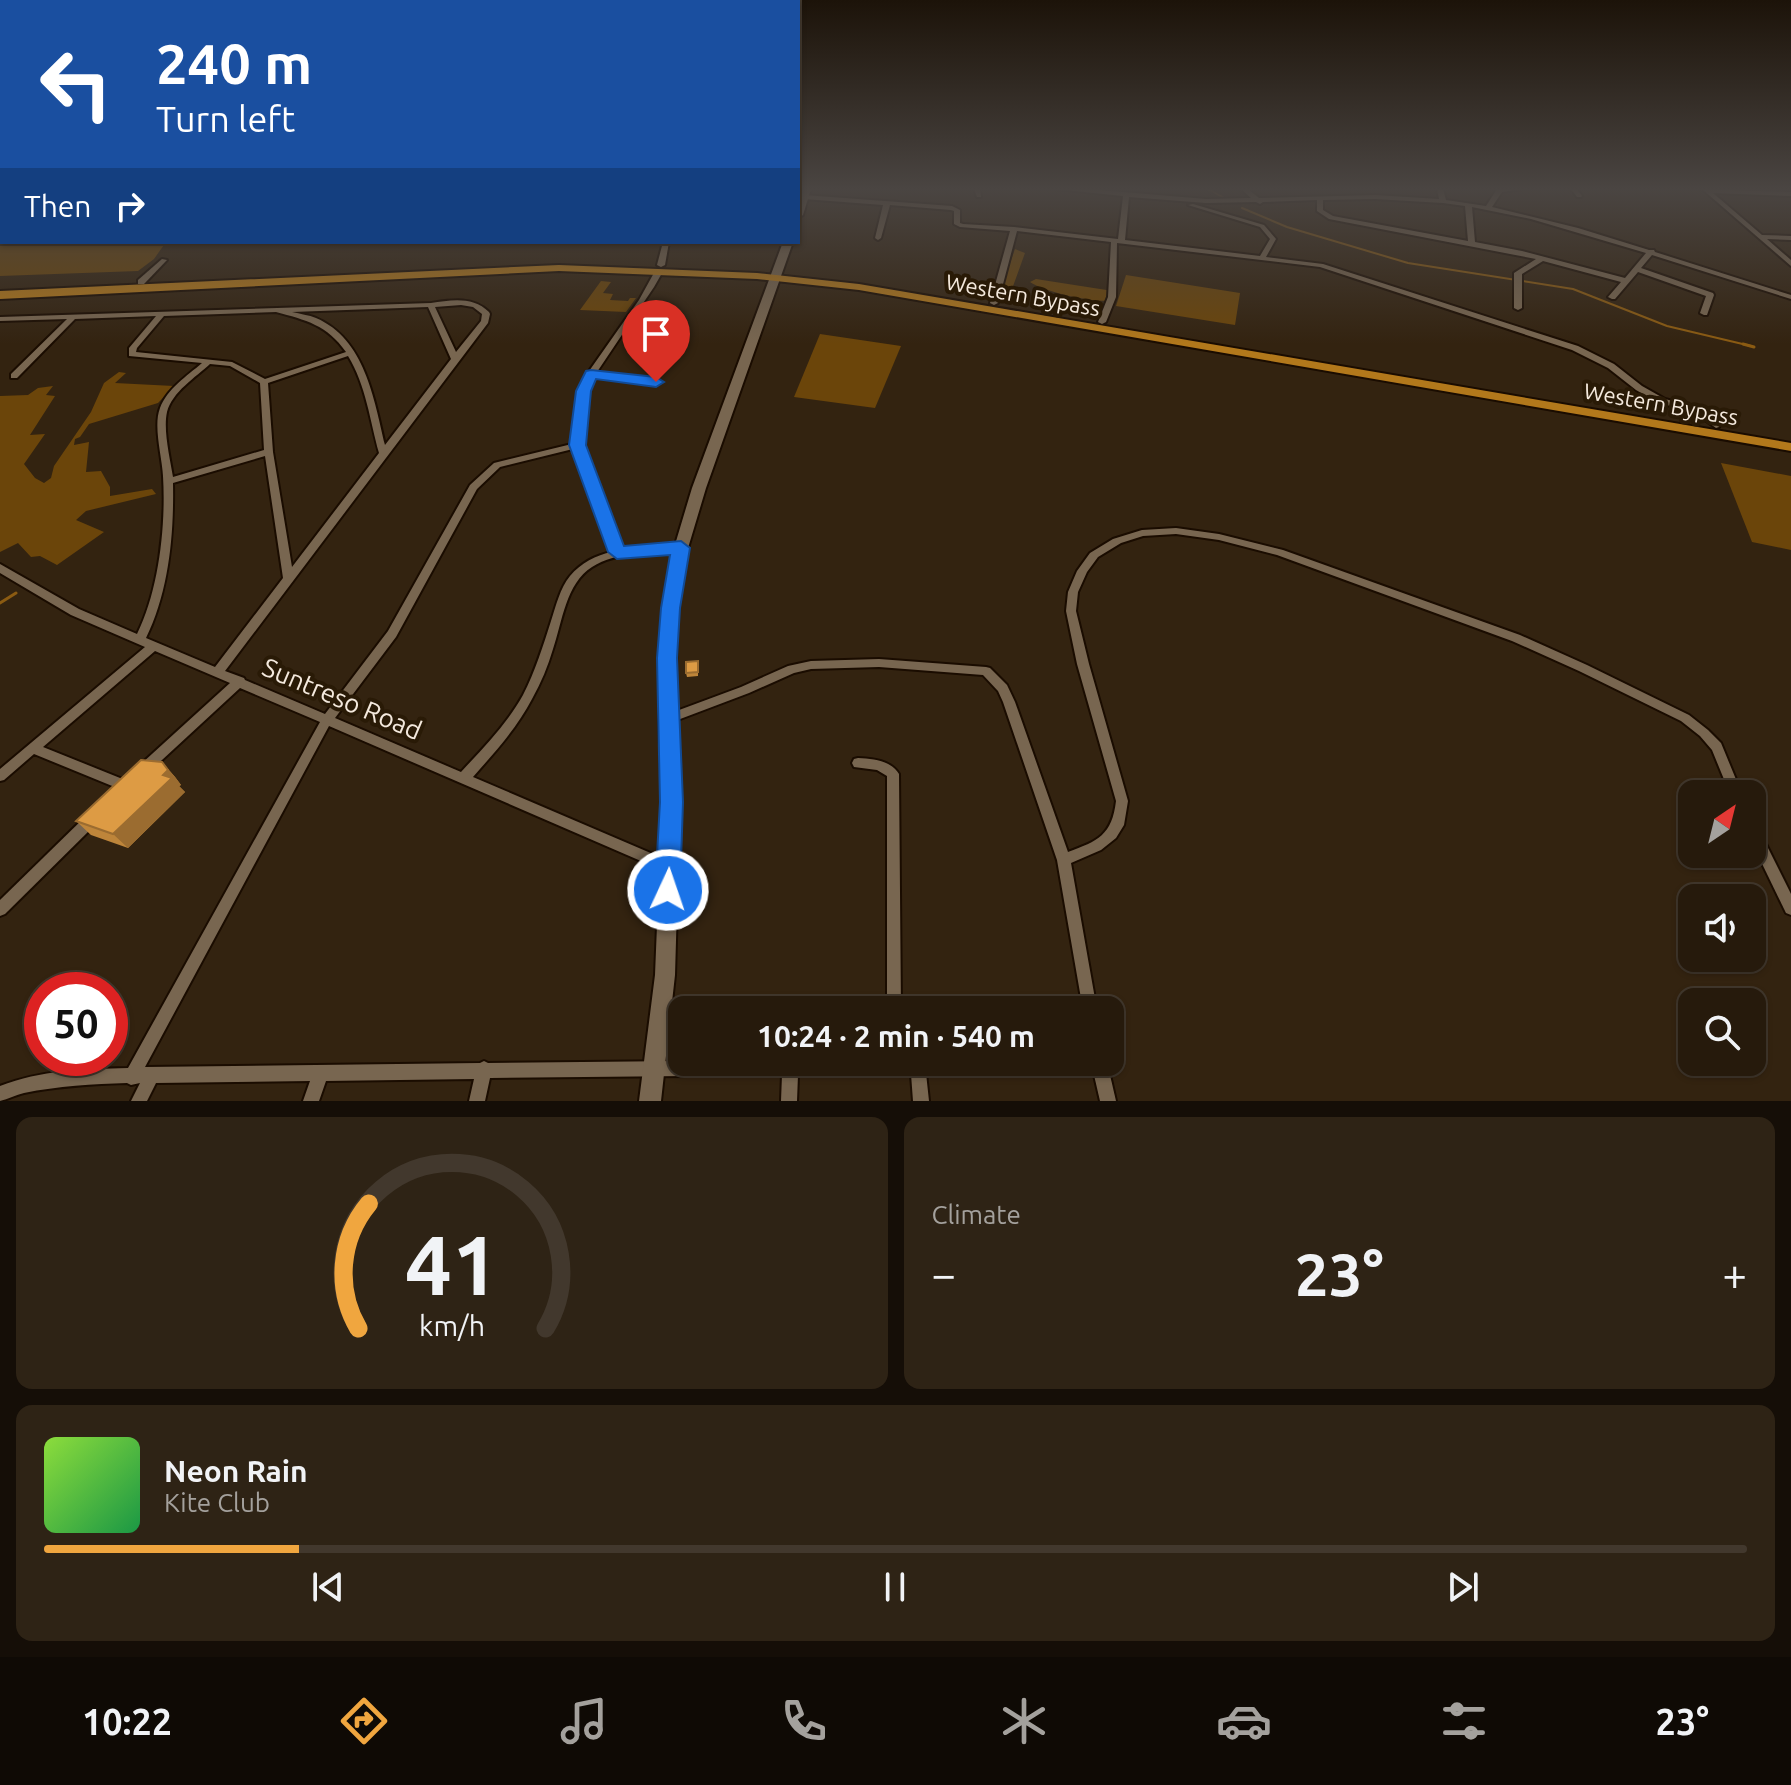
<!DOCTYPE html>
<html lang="en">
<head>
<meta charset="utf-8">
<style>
	:root { --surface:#261a0c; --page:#2e2315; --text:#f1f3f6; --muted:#a4a19d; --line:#42382d; --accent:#f0a63f }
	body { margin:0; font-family:Ubuntu,sans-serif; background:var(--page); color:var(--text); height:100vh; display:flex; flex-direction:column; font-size:30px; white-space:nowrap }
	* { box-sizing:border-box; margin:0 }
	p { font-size:26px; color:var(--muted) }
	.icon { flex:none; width:44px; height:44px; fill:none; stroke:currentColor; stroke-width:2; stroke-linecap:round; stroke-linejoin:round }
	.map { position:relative; height:1101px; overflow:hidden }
	.details { display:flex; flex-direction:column; gap:16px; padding:16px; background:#150e07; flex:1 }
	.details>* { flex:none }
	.banner { position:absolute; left:0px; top:0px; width:800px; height:244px; box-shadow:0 2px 6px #0004,0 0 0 2px var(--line); background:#1a4fa0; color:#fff; overflow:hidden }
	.needle { width:52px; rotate:35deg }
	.controls { position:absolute; left:1678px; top:780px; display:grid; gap:16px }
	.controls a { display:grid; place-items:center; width:88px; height:88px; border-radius:16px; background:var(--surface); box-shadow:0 2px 6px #0004,0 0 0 2px var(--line); font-size:40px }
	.speed { position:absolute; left:24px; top:972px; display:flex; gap:16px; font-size:40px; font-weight:700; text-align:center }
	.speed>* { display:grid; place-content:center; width:104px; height:104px; border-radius:50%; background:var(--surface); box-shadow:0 2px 6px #0004,0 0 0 2px var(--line); line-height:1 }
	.speed .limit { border:12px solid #d22; background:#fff; color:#111 }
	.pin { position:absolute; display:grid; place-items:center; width:68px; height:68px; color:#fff; margin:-82px -34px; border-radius:50% 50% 50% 0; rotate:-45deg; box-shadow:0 0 8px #0007 }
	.pin .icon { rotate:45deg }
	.me { position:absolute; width:88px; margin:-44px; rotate:3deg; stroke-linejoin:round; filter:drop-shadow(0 0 6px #0008) }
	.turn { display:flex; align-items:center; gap:28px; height:168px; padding:0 24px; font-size:36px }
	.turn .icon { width:104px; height:104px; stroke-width:2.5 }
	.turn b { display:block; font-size:56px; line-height:68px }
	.then { display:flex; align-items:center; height:76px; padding:0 24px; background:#0003; gap:16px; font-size:30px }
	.big { font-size:60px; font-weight:700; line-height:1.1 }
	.details .card { flex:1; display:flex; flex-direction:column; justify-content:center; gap:12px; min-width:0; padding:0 28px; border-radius:16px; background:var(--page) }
	.details .dial { align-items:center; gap:0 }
	.dial svg { height:208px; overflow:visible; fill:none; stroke:var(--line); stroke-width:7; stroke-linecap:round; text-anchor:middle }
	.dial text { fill:var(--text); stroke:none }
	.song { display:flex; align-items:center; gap:24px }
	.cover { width:96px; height:96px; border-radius:12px; background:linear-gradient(135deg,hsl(90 70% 55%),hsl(140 70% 35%)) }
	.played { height:8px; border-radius:4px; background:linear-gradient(90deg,var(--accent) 15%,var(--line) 15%) }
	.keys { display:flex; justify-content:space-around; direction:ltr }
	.heat { display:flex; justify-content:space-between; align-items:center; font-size:44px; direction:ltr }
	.details .tiles { flex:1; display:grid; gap:16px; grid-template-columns:1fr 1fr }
	.card:last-child { grid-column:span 2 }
	.trip { position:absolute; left:668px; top:996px; width:456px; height:80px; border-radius:16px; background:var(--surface); box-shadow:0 2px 6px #0004,0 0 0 2px var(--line); font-weight:700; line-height:80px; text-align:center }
	.dock { display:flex; height:128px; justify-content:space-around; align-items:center; background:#0f0a05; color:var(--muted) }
	.dock .icon { width:56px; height:56px }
	.dock .current { color:var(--accent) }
	.dock b { font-size:36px; color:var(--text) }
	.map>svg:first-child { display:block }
	.green { fill:#6b450a }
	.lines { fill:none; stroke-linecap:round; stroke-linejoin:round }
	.stream-far1 { stroke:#8b5b12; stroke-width:2 }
	.stream { stroke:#8b5b12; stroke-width:3 }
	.minor-casing { stroke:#1a0c00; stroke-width:4 }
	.secondary-casing { stroke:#1a0c00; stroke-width:4 }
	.trunk-casing { stroke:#1a0c00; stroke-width:4 }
	.minor { fill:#786650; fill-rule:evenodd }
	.secondary { fill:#786650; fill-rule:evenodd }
	.trunk { fill:#b2781b; fill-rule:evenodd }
	.wall { fill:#be853a }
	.shaded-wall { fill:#9b6c30 }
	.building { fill:#dd9b44; stroke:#9b6c30; stroke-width:2 }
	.route { fill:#1a73e8; stroke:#114b97; stroke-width:2 }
	.labels { text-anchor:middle; stroke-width:8; stroke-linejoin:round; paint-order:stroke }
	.far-street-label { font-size:22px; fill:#f4e9dd; stroke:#291a06 }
	.street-label { font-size:26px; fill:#f4e9dd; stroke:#291a06 }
</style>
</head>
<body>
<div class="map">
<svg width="1791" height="1101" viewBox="0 0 1791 1101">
	<rect width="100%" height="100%" fill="#332310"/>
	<g class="green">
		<polygon points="0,189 2,242 166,242 154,259 138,271 0,276"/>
		<polygon points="1015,249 1025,253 1012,289 1028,298 1026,304 1000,292"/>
		<polygon points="1126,275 1240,293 1235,325 1116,306"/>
		<path d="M1036,279L1113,291L1116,300C1098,304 1046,293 1030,282Z"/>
		<polygon points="601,281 611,282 603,293 613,294 610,300 628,301 630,298 636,298 626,312 580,310"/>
		<polygon points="820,334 901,346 875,408 794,397"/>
		<polygon points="119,372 126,373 115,383 174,386 158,403 89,424 80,437 75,439 74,445 89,442 86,472 101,471 110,487 110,496 152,489 156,494 86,511 76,520 104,532 57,565 40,556 31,557 18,543 0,552 0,396 28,395 38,388 53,386 46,395 55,396 30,435 45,434 24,464 35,478 44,483 51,478 54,466 91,412 104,383"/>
		<polygon points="1721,463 1791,476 1791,550 1752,542"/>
	</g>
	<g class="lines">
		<g class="stream-far1">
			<polyline points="1208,189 1226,199"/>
			<polyline points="1242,208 1287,227 1408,263 1573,289 1667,326 1751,346"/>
		</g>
		<g class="stream">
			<polyline points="1743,344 1754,347"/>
			<polyline points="0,603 16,593"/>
		</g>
		<g class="minor-casing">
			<g id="minor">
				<polygon points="974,189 980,189 981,197 977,197"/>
				<path d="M1056,189H1087L1206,199L1251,198L1241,189H1248L1259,198L1375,195L1439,199L1437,189H1443L1446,200L1486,206L1497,189H1522L1502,192L1492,207L1578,228L1649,250H1654L1655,252L1791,295V299L1652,255L1641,268L1713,293L1714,295L1707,315H1704L1700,313L1706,296L1638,272L1615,299H1612L1608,297L1621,282L1543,261L1522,274V308L1518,310L1514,308V273L1536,259L1329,219L1317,211V200L1263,202L1260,204L1256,202L1206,203L1129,197L1125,240L1260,256L1270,239L1260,227L1188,205L1193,204L1264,225L1276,239L1266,257L1323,264L1578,346L1614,364L1642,386L1665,399L1700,408L1719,423L1720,425L1719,427L1716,428L1694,412L1659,403L1636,390L1608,368L1572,350L1320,267L1117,243L1116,297L1106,322L1102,324L1098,322L1108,297L1111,242L1017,231L998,303L994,305L990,303L1010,231L960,227L954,224V211L951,210L890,205L881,238L878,240L875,238L883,205L804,199L801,197L804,195L952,206L960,210V223L963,224L1014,227L1118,239L1123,196ZM1375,199L1443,203L1465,206L1468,241L1333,216L1323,210V200ZM1472,207L1531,219L1646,253L1625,278L1522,251L1475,242Z"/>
				<polygon points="1571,189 1577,189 1582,196 1581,197 1577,197"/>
				<polygon points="1702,189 1791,192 1791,196 1713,193 1762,235 1791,236 1791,240 1767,239 1791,260 1791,266"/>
				<polygon points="663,242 669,242 665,265 661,267 657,265"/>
				<polygon points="162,259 167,260 144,284 138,284 138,280"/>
				<path d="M655,271L662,273L654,287L597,372L656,380L660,382L656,384L595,377C589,391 584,404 583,419C580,464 605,509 621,550L637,547L681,545L686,548L681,551C652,553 617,551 592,567C566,583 562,623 553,649C548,666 541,683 532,699C517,728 494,753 473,777L674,863L676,867L674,871L669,873L664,871L329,726L145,1067L480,1063L484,1061L488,1063L682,1061L996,1062L993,1067L988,1070L926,1073L929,1101H913L911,1074L798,1075L797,1101H781L782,1075L490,1078L485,1101H469L474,1079L326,1081L319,1101H303L310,1081L156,1083L147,1101H131L140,1083L131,1085L127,1083C93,1084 58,1086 24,1093C16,1095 8,1099 0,1101V1086C41,1070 84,1069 128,1068L320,722L240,688L149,772L145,773L141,772L139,768L141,764L230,683L155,651L43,747L130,782L132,786L130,790L126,791L122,790L34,754L4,780L0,781V769L145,647L71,615L0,573V564L79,609L137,634C159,590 166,525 163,476C162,457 153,426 160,408C167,389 187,376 202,363L129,356V348L156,316L75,319L17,378H11V374L67,319L0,321V317L431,303C451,300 473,296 489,312L490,314L488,323L225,671L244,678L245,680L325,714L388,631L470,485L494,463L576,443L574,420L578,398L587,374L639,300ZM461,305L473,307L482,314L481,321L456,352L435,307ZM428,307L451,359L385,445C374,399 365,339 316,318C309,315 300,314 292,312ZM276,312C306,320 327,325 346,352L265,379L232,362L136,352L137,348L164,316ZM348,356C366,385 370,421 379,453L292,567L273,452L268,383ZM210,364L230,366L260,383L264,450L173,477C170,458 163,430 167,412C172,392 196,377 210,364ZM577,448L587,487L612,552C596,555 581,563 570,576C560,588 556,606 551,621C543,646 535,672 523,695C507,724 483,748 461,772L335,718L396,637L477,489L500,467ZM265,456L283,578L215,667L146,638C169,591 174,535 173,483Z"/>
				<path d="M1176,528L1219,534L1283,550L1520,635L1587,665L1689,715L1708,730L1721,743L1742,794H1730L1712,750L1700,736L1681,721L1579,671L1512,641L1277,555L1219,540L1176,534L1143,536L1121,543L1098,557L1087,572L1078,592L1076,611L1089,664L1128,801L1124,825L1116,838L1101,850L1071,863L1097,1010H1083L1057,860L1003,702L998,691L983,675L879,667L811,669L794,673L749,693L667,724L663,722L661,719L663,716L741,687L788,666L811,661L879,659L986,667L990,668L1007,685L1015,702L1068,852C1098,841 1112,835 1116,801L1077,664L1066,611L1068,592L1077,571L1090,553L1113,539L1142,530Z"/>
				<path d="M858,758C874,759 890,760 899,774L901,1010H887V776L877,770L854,767L852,763L854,759Z"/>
				<polygon points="93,812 98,814 99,818 98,822 5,914 0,916 0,900 88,814"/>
				<polygon points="1752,824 1757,826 1791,894 1791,915 1786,913 1752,843"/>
				<polygon points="1091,1062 1107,1062 1116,1101 1100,1101"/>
			</g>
		</g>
		<g class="secondary-casing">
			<g id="secondary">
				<polygon points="802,189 811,189 803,215 798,218 798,202"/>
				<polygon points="783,242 793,242 706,488 688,548 677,608 675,719 680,802 675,975 661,1101 639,1101 655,975 662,802 659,719 663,608 674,548 692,488"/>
			</g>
		</g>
		<g class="trunk-casing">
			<polygon id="trunk" points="559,265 757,273 859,284 1791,443 1791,451 859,290 757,279 559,271 0,299 0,291"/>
		</g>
		<use href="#minor" class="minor"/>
		<use href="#secondary" class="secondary"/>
		<use href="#trunk" class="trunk"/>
	</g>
	<g class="wall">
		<polygon points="698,664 698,676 687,677 686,673"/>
		<polygon points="162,762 175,777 181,785 179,786 185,792 128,848 91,835 76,821"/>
	</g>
	<polygon class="shaded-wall" points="162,762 175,777 181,785 179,786 185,792 128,848 113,834 163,775"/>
	<g class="building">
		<polygon points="698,661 698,672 686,673 686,662"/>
		<polygon points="141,760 162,762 168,770 163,775 172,778 113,834 76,821"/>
	</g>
	<linearGradient id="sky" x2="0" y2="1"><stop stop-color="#1c1309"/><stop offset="0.55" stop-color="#4a4542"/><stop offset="1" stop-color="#4a4542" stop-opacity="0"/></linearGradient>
	<rect width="1791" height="344" fill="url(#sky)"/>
	<polygon class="route" points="591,370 656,377 664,382 656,387 596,379 591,391 586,445 624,546 681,541 690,548 680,608 677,658 683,802 680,890 676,899 668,902 659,899 655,890 660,802 657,658 661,608 670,555 617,559 608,552 569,445 576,391 586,371"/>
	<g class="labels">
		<g class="far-street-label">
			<text transform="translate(1023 295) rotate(10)" y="8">Western Bypass</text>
			<text transform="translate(1661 404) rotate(10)" y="8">Western Bypass</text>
		</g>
		<g class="street-label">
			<text transform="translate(342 699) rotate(23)" y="9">Suntreso Road</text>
		</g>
	</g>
</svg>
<div class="controls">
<a><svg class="needle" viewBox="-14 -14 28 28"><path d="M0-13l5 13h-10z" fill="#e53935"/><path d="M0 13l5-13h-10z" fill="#a4a19d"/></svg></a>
<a><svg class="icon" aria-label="sound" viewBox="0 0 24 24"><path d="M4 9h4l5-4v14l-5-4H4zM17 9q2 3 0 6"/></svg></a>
<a><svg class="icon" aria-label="search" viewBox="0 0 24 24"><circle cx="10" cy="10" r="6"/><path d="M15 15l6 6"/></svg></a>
</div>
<div class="speed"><div class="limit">50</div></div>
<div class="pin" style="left:656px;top:382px;background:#d93025"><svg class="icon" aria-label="arrive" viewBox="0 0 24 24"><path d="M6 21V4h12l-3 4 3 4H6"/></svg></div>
<svg class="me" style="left:668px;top:890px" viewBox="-20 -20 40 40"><circle r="17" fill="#1a73e8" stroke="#fff" stroke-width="3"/><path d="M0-11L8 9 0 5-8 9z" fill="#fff"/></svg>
<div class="trip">10:24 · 2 min · 540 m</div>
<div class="banner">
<div class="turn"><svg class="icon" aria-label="left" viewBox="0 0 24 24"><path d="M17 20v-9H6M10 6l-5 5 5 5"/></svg><div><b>240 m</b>Turn left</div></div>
<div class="then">Then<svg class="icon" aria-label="right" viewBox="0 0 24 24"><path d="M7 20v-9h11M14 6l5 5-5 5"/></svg></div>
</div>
</div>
<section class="details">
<div class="tiles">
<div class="card dial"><svg viewBox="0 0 100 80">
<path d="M14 69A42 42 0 1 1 86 69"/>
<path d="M14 69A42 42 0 0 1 18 21" stroke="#f0a63f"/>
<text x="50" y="56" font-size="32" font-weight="700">41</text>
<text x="50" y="72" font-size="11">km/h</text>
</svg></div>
<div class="card"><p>Climate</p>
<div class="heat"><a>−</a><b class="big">23°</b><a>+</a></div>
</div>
<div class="card">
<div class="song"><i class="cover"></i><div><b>Neon Rain</b><p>Kite Club</p></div></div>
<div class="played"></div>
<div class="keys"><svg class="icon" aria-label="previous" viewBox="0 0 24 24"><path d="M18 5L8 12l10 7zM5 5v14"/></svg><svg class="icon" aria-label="pause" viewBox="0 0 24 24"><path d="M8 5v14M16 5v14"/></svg><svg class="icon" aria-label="next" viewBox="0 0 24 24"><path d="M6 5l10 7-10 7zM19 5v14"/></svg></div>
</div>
</div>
</section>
<nav class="dock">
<b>10:22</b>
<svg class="icon current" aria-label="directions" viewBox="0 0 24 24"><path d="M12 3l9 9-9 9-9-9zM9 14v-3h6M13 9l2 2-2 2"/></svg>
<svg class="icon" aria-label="music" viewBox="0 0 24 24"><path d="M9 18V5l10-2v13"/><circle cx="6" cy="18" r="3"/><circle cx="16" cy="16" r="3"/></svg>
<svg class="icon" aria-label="phone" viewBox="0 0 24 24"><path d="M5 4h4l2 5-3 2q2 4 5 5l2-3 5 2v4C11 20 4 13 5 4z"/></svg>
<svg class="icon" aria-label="climate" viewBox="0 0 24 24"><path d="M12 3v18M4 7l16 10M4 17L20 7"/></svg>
<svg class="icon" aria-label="car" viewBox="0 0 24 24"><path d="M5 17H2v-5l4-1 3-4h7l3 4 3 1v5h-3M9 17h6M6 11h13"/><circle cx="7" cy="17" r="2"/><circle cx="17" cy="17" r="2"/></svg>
<svg class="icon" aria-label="filters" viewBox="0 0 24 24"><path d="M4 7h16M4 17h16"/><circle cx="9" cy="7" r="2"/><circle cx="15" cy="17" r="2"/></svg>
<b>23°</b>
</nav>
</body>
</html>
